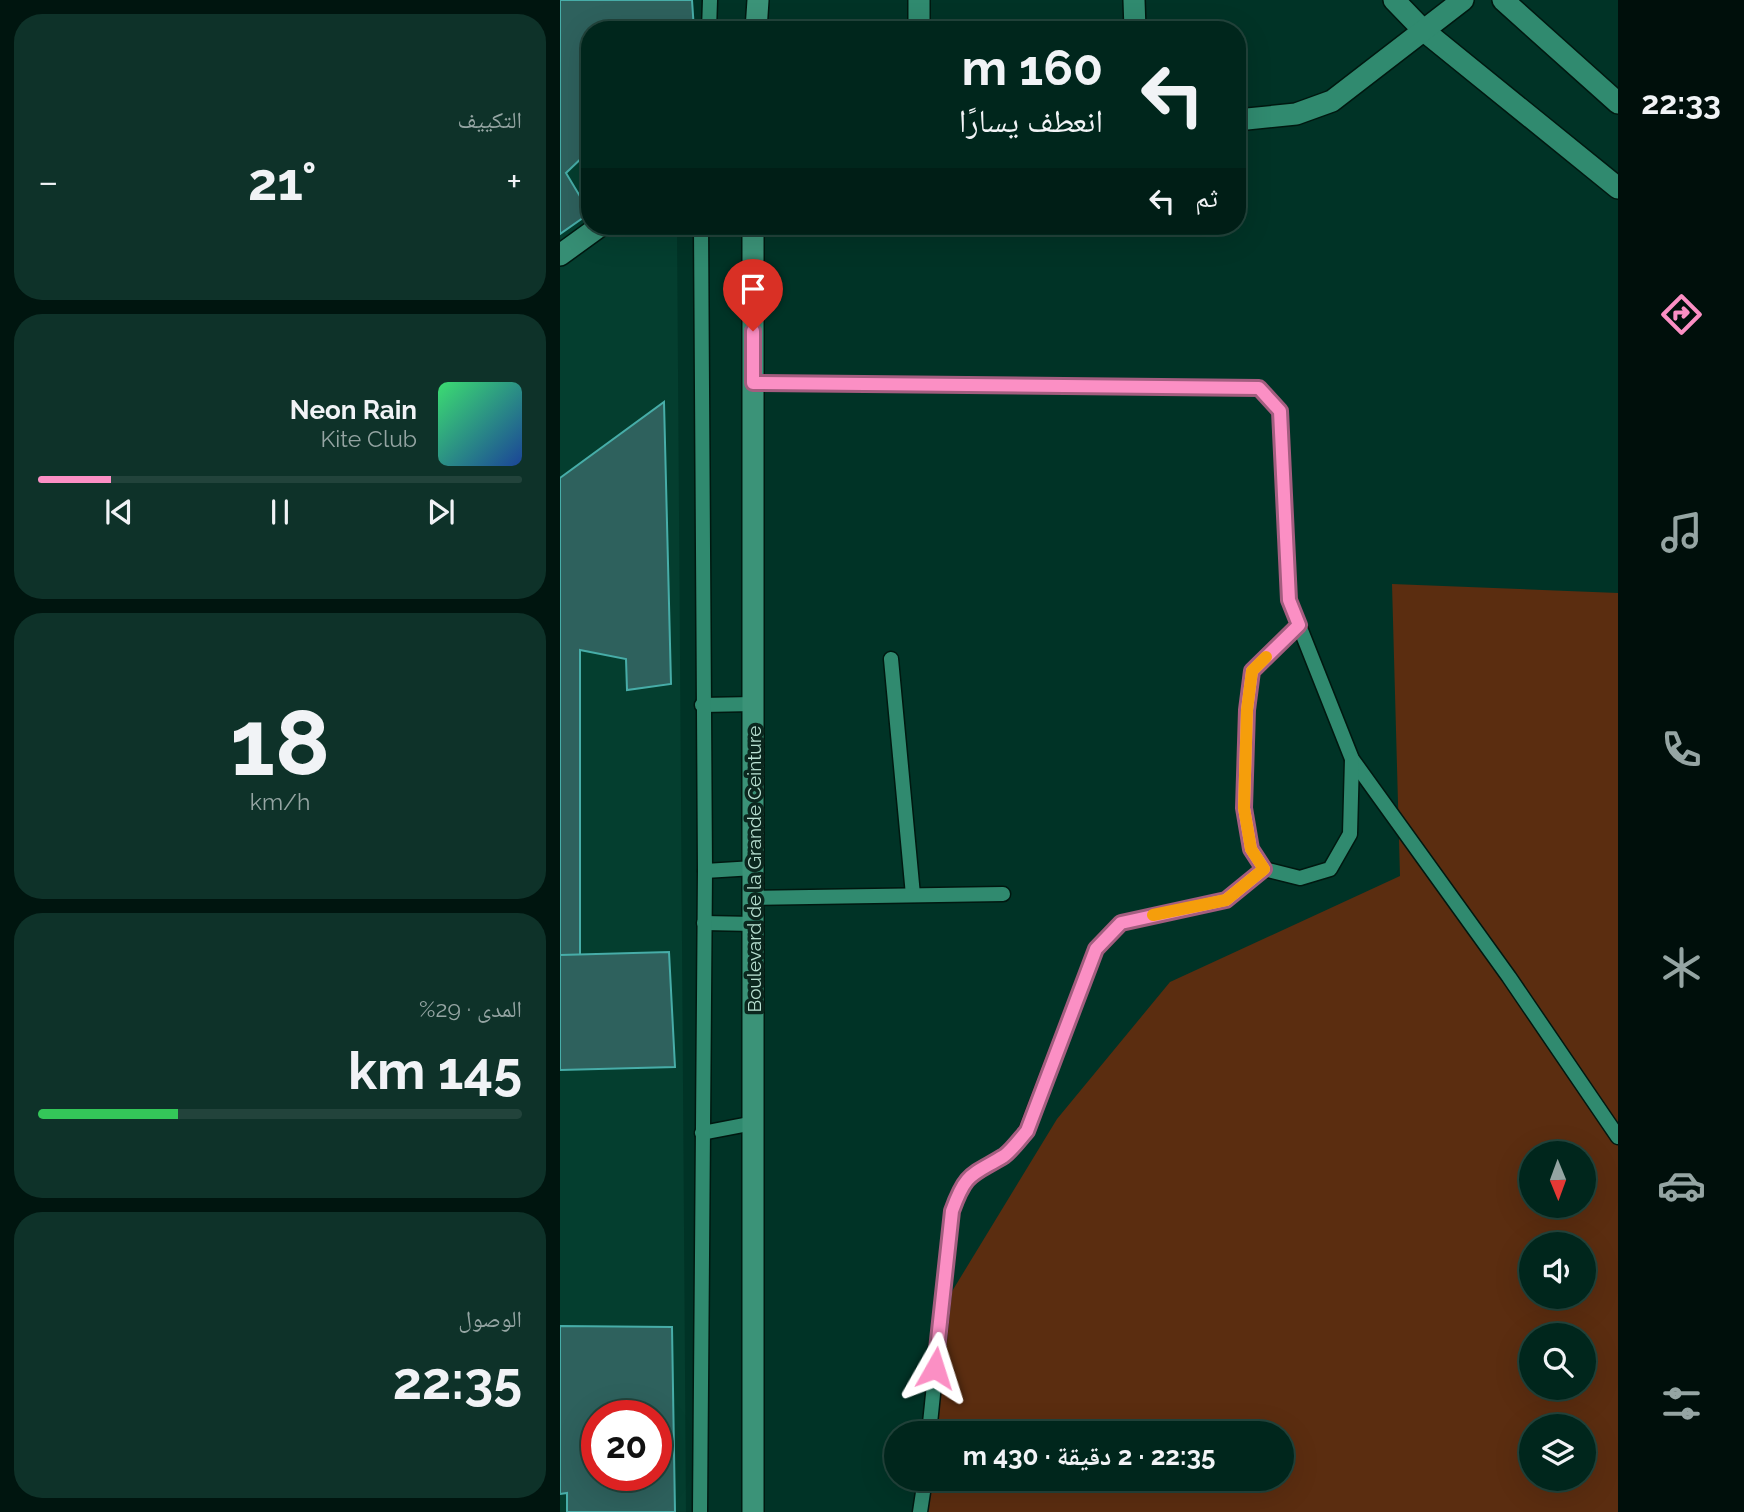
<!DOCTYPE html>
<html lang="ar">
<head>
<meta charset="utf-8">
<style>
	:root { --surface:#00261c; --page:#0e3229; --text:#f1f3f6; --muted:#95a5a3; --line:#22433b; --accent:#fb8fc4 }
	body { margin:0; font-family:Raleway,"Noto Naskh Arabic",sans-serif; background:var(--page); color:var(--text); direction:rtl; height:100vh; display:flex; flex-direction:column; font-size:26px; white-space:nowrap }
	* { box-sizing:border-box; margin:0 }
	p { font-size:23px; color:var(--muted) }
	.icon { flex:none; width:38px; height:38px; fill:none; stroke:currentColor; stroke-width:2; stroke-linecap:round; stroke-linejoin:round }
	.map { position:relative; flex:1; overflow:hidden; direction:ltr }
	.sheet { display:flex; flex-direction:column; gap:14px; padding:14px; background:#00150f; width:560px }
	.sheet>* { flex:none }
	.guide { position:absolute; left:21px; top:21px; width:665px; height:214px; border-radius:28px; box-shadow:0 7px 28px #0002,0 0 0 2px var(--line); direction:rtl; background:#00261c; color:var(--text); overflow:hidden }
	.needle { width:46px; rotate:179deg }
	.buttons { position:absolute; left:959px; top:1141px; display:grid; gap:14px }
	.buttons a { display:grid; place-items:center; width:77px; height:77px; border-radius:50%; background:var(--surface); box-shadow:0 7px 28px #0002,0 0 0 2px var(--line); font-size:35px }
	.speed { position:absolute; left:21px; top:1400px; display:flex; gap:14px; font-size:35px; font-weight:700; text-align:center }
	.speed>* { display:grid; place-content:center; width:91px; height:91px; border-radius:50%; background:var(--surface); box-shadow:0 7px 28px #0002,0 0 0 2px var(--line); line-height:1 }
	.speed .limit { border:10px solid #d22; background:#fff; color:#111 }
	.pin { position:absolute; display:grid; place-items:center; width:60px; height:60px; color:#fff; margin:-72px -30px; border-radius:50% 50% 50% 0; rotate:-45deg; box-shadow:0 0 7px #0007 }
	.pin .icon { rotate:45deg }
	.me { position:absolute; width:77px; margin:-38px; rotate:6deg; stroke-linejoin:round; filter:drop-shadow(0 0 5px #0008) }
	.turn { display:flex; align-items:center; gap:24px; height:147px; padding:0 28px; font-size:32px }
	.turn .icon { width:91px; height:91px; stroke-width:2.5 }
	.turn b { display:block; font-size:49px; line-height:60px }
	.then { display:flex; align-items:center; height:66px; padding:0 28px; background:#0003; gap:14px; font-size:26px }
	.big { font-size:52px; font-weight:700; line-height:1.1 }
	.sheet .card { flex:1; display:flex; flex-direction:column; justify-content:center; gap:10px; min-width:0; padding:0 24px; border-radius:28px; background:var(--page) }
	.sheet .dial { align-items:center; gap:0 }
	.dial b { font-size:91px; line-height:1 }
	.song { display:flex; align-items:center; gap:21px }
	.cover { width:84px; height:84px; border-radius:10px; background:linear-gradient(135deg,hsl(140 70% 55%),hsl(220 70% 35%)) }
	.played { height:7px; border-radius:4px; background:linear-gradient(90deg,var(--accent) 15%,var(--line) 15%) }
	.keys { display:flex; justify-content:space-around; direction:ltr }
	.heat { display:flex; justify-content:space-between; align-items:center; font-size:38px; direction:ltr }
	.charge { height:10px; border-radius:5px; background:linear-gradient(90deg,#34c759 29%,var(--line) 0) }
	.trip { position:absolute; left:324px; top:1421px; width:410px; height:70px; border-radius:35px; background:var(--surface); box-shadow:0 7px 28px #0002,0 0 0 2px var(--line); font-weight:700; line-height:70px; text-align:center; direction:rtl }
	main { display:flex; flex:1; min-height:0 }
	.tab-bar { display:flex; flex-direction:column; width:126px; justify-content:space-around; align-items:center; background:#000f0b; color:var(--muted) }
	.tab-bar .icon { width:49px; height:49px }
	.tab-bar .current { color:var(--accent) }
	.tab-bar b { font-size:32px; color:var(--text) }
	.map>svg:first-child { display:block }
	.built { fill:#043e2f; fill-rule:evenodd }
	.green { fill:#5b2d10; fill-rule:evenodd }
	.building { fill:#2e615d; stroke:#47ada8; stroke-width:2; fill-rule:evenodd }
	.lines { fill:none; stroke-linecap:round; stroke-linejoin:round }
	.lane-casing { stroke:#001810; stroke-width:17 }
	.street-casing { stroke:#001810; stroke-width:24 }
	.secondary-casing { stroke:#001810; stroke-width:24 }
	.primary-casing { stroke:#001810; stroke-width:24 }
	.lane { stroke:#308a6f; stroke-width:14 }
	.street { stroke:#308a6f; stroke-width:21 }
	.secondary { stroke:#368e74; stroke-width:21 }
	.primary { stroke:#3b9378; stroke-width:21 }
	.route-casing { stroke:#a35d7f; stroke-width:18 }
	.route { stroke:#fb8fc4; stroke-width:12 }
	.slow { stroke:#f59e0b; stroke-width:12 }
	.labels { text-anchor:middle; stroke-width:7; stroke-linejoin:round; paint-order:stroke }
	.street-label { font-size:19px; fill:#b9e1d2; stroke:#0b271e }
</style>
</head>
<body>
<main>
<nav class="tab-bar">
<b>22:33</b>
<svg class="icon current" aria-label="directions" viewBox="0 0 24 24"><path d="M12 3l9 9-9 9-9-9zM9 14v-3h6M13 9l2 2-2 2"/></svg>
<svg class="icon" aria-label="music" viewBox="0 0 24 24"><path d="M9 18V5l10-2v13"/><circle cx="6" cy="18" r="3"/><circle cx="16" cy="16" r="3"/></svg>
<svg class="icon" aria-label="phone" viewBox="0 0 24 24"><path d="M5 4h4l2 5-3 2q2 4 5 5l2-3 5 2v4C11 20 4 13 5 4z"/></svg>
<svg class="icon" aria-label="climate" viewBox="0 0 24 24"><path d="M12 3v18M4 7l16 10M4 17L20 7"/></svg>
<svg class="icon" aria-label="car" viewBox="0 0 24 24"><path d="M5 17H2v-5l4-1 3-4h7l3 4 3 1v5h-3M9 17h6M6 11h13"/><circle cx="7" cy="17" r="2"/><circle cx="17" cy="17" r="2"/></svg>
<svg class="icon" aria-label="filters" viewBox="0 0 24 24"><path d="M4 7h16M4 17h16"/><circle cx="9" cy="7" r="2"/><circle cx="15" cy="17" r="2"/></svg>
</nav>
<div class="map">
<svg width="1058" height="1512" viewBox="0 0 1058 1512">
	<rect width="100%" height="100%" fill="#003326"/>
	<path class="built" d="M0,0L30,30V226H117L126,1512H0ZM37,1416H96V1475H37Z"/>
	<path class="green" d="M832,584L1058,593V1512H362L367,1479H721V1433H373L391,1293L497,1119L610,982L840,876ZM971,1153H1024V1206H971ZM971,1244H1024V1297H971ZM971,1335H1024V1388H971ZM971,1426H1024V1479H971Z"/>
	<g class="building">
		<polygon points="0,0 132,0 134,30 30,30 30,150 6,173 30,213 0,234"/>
		<polygon points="104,402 111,684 67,690 66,659 20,650 20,955 0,955 0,478"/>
		<polygon points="109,952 115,1067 0,1070 0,955"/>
		<path d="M0,1326L112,1327L115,1512H7V1493L0,1494ZM37,1416H96V1475H37Z"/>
	</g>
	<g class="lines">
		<g class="lane-casing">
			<g id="lane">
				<polyline points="149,30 150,0"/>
				<polyline points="193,383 699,388 720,411 729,600 792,759 949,977 1058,1137"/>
				<polyline points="739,625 692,671 687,711 684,808 691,849 704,869 740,878 770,869 790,834 792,759"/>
				<polyline points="331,659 353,895"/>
				<polyline points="142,705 194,704"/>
				<polyline points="145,871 194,868"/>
				<polyline points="194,898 443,894"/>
				<polyline points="144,923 194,924"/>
				<polyline points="142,1133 194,1123"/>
				<path d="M369,1433L392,1211C406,1172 411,1176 444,1156C452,1150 460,1139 466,1131L536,949L561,923L666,900L704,869"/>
				<polyline points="140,1512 145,871 141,226"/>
				<polyline points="360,1512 365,1479"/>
			</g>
		</g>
		<g class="street-casing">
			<g id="street">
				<polyline points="359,0 359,30"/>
				<polyline points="574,0 575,30"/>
				<polyline points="834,0 863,30 1058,188"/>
				<polyline points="943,0 1058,103"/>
				<polyline points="677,120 736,114 772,101 903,0"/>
			</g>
		</g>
		<g class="secondary-casing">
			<polyline id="secondary" points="0,255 40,226"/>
		</g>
		<g class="primary-casing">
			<g id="primary">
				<polyline points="196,30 198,0"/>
				<polyline points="193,226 193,1512"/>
			</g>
		</g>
		<use href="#lane" class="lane"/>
		<use href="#street" class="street"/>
		<use href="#secondary" class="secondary"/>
		<use href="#primary" class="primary"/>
	</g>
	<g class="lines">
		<g class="route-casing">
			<path id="route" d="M193,331V383L699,388L720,411L729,600L739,625L692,671L687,710L684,808L691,849L704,869L666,900L561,923L536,949L467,1131C460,1139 452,1150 444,1156C411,1176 406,1172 392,1211L375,1368"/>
		</g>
		<use href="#route" class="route"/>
		<polyline class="slow" points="593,915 666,900 704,869 691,849 684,808 687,710 692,671 706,657"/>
	</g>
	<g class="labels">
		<g class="street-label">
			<text transform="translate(194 869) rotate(-90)" y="7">Boulevard de la Grande Ceinture</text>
		</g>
	</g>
</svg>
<div class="buttons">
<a><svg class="needle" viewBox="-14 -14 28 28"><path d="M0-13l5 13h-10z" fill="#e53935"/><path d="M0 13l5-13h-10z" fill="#95a5a3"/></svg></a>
<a><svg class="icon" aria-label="sound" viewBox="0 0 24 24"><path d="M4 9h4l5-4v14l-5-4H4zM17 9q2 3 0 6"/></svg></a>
<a><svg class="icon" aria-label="search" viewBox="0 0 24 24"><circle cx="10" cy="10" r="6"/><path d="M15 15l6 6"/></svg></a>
<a><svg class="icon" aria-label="layers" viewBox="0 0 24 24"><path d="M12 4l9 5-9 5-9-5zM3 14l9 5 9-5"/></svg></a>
</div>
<div class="speed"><div class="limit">20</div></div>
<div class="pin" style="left:193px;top:331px;background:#d93025"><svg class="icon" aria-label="arrive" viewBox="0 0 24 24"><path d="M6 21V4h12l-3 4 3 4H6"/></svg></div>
<svg class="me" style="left:375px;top:1368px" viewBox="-20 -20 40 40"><path d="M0-17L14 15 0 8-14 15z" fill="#fb8fc4" stroke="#fff" stroke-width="4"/></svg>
<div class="trip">22:35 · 2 دقيقة · 430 m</div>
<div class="guide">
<div class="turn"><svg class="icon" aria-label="left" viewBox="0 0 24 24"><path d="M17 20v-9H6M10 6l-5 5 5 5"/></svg><div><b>160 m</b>انعطف يسارًا</div></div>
<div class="then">ثم<svg class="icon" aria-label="left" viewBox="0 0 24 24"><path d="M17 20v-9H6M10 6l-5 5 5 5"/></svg></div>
</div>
</div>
<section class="sheet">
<div class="card"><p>التكييف</p>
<div class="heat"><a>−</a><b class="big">21°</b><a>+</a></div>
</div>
<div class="card">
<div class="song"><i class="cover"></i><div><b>Neon Rain</b><p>Kite Club</p></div></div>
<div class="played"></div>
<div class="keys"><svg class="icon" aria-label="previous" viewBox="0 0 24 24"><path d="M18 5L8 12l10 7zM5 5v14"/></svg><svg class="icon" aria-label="pause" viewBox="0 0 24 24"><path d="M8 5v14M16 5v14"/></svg><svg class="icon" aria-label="next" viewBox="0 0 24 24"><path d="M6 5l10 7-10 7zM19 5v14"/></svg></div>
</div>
<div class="card dial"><b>18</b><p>km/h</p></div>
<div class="card"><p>المدى · 29%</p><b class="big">145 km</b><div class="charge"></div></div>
<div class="card"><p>الوصول</p><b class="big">22:35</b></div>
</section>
</main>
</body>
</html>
